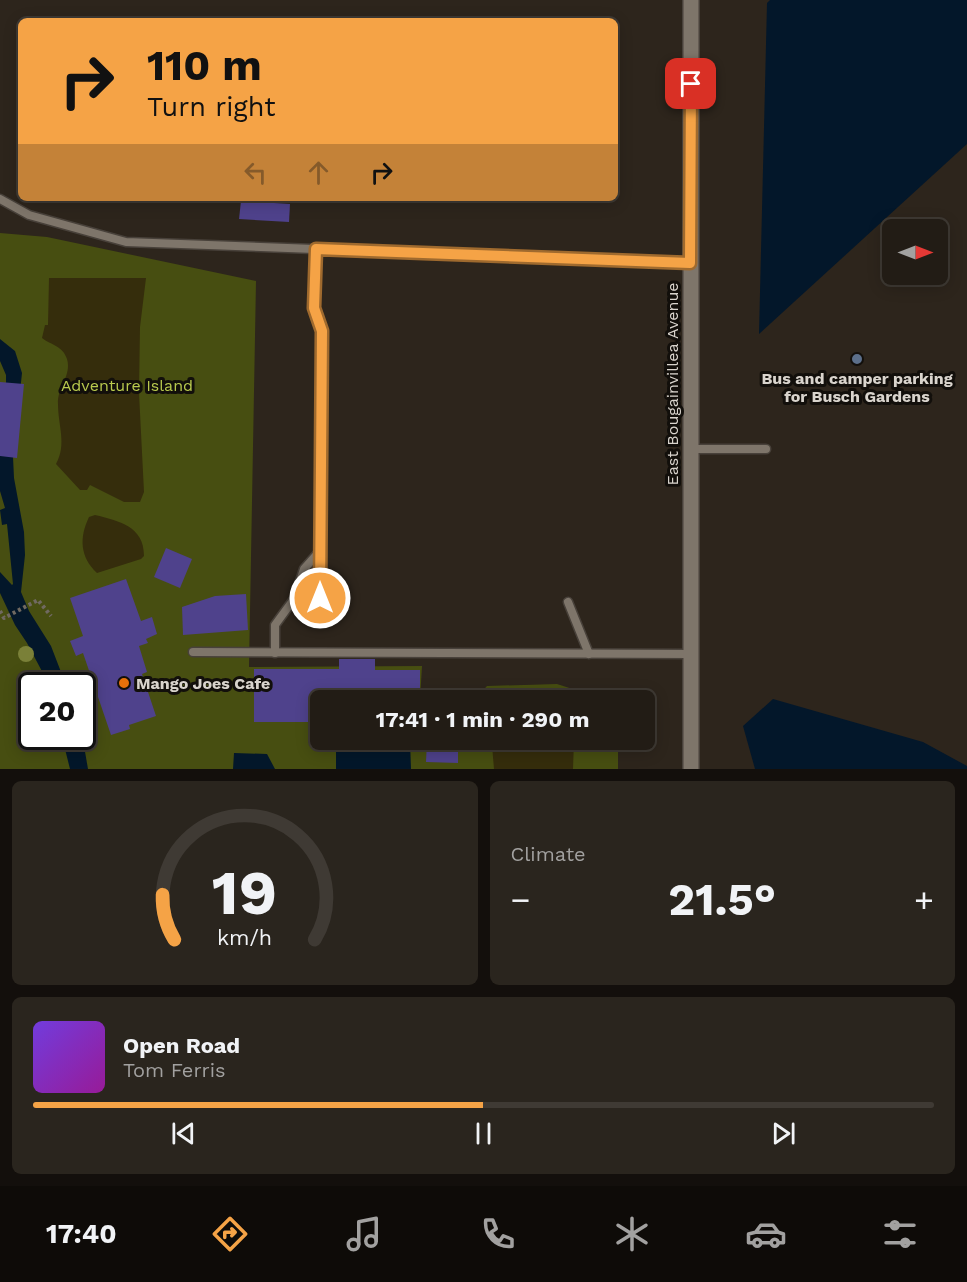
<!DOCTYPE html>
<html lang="en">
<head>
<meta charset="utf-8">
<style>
	:root { --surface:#221c15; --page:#2a251e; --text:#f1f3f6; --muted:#a2a1a0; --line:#3f3a34; --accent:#f5a346 }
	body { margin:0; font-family:"Work Sans",sans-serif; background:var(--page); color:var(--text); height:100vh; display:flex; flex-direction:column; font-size:22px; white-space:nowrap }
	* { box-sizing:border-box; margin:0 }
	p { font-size:20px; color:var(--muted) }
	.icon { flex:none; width:33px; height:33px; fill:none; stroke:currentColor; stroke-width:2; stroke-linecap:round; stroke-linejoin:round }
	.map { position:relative; height:769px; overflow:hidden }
	.sheet { display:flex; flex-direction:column; gap:12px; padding:12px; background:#130f0c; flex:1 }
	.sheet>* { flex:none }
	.hud { position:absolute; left:18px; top:18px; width:600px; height:183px; border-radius:9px; box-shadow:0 3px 15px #0003,0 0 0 2px var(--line); background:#f5a346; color:#111; overflow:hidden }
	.needle { width:39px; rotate:90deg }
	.tools { position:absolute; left:882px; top:219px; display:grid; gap:12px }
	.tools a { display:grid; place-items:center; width:66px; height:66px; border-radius:9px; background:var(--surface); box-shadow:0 3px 15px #0003,0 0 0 2px var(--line); font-size:30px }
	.speed { position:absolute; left:18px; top:672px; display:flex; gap:12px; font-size:30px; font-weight:700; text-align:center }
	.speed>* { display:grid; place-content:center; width:78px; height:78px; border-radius:50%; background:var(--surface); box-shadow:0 3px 15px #0003,0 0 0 2px var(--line); line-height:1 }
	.speed .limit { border:3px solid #111; border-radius:9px; background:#fff; color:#111 }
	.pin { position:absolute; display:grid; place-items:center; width:51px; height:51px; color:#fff; margin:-26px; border-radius:12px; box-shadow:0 3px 9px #0006 }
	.me { position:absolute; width:66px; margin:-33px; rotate:0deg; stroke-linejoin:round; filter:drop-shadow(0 0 4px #0008) }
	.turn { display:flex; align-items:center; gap:21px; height:126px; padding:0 30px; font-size:27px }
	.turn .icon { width:78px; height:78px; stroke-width:2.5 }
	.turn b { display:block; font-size:42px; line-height:51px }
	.lanes { display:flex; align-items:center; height:57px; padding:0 30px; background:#0003; justify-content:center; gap:30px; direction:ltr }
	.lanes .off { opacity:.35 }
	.big { font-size:45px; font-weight:700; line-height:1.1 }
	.sheet .card { flex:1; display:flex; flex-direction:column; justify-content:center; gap:9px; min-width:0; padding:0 21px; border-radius:9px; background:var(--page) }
	.sheet .dial { align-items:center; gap:0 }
	.dial svg { height:156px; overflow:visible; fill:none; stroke:var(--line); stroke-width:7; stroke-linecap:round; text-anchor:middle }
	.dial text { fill:var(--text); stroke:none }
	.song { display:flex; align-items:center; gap:18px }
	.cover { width:72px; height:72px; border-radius:9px; background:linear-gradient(135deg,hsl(260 70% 55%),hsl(300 70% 35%)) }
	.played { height:6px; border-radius:3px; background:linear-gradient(90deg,var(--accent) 50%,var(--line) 50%) }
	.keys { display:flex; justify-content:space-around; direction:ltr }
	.heat { display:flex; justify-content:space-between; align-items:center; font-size:33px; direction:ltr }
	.sheet .tiles { flex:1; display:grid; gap:12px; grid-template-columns:1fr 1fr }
	.card:last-child { grid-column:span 2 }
	.trip { position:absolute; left:310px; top:690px; width:345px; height:60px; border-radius:9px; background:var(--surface); box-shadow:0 3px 15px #0003,0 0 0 2px var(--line); font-weight:700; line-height:60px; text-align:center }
	.tabs { display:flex; height:96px; justify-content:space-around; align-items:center; background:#0e0b08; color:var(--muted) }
	.tabs .icon { width:42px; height:42px }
	.tabs .on { color:var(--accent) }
	.tabs b { font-size:27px; color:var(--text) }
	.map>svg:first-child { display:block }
	.green { fill:#474e11; fill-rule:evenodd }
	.sand { fill:#352d0c }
	.water { fill:#03172a }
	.building { fill:#4f428c }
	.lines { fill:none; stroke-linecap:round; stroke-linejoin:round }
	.service-casing { stroke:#48413a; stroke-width:11 }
	.tertiary-casing { stroke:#48413a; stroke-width:18 }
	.path { stroke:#706961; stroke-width:4; stroke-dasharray:3 3; stroke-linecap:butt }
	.service { stroke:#7e756a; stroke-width:8 }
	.tertiary { stroke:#7e756a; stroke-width:15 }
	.tree { fill:#7a8038 }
	.route-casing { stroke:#9f6a2e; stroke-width:15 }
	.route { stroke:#f5a346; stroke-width:10 }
	.service-dot { fill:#5c6f8a; stroke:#120f0b; stroke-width:2 }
	.food-dot { fill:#e8710a; stroke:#120f0b; stroke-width:2 }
	.labels { text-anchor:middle; stroke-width:6; stroke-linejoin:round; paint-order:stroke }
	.poi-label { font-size:16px; font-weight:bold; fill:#d9d4cd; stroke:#120f0b }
	.street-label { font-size:16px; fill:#d9d4cd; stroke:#120f0b }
	.park-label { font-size:16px; fill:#b9ca4e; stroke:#120f0b }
</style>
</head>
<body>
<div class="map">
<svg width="967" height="769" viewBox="0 0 967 769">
	<rect width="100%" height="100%" fill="#2d251c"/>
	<g class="green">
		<path d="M0,233L47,237L256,281L249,667L422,666L420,700H321V740H618V769H0ZM32,686H82V736H32Z"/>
		<polygon points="557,684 607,700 474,700 487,686"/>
	</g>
	<g class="sand">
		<path d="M49,278H146L140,327L139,393L144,492L140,502H124L90,485L87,490H80L56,464C67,444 58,426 58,404C57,387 72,376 67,359C63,346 51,345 42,338L45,325H48Z"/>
		<path d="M95,515C119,521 144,526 144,556L141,559L97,573C80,557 79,538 89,517Z"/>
		<polygon points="494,740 574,740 573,769 494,769 492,745"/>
	</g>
	<g class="water">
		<polygon points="770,0 967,0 967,144 759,334 767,3"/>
		<polygon points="0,339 15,351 22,373 13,457 14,478 24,532 25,555 21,592 29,611 51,646 66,685 47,685 45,677 27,643 15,625 0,593 0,572 12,585 13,584 7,524 2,525 0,510 5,508 0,491 0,431 6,383 6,375 0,361"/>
		<polygon points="773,699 923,742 967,766 967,769 755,769 743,726"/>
		<polygon points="62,737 79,737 84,746 88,769 70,769"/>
		<polygon points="336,740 410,740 411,769 336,769"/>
		<polygon points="234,753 267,754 275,769 233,769"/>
	</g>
	<g class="building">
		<polygon points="241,201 290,204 289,222 239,219"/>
		<polygon points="0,382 24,384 17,458 0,456"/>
		<polygon points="166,548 192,559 180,588 154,577"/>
		<polygon points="126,579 141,621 152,617 157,634 146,639 148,643 139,646 147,672 142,674 156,716 129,725 130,729 111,735 83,653 76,656 70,641 83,636 70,598"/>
		<polygon points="246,594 248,630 183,635 182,607 215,596"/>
		<polygon points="339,659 375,659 375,670 420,670 420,700 321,700 321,722 254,722 254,669 339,669"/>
		<polygon points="427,740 458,740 458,763 426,762"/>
	</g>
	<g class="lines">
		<g class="service-casing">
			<g id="service">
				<polyline points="0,199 29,215 126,242 690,263"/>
				<polyline points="690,449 766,449"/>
				<polyline points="294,599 320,598 322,331 314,308 316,249"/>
				<polyline points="568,602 589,654"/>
				<polyline points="193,652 691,654"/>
				<polyline points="275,653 275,625 294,599 304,569 320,551"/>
			</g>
		</g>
		<g class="tertiary-casing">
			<polyline id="tertiary" points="691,0 691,769"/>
		</g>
		<polyline class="path" points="0,611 4,618 38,600 51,616"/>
		<use href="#service" class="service"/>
		<use href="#tertiary" class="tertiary"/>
	</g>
	<circle class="tree" cx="26" cy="654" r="8"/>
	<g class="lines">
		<g class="route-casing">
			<polyline id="route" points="320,598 322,331 314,308 316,249 690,263 691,84"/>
		</g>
		<use href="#route" class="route"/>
	</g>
	<circle class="service-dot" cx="857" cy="359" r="6"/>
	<circle class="food-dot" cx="124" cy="683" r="6"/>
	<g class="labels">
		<g class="poi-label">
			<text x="857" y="384">Bus and camper parking<tspan x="857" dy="18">for Busch Gardens</tspan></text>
			<text x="136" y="689" text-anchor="start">Mango Joes Cafe</text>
		</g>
		<g class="street-label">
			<text transform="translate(672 384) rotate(-90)" y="6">East Bougainvillea Avenue</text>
		</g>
		<g class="park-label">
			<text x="127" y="391">Adventure Island</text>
		</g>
	</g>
</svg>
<div class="tools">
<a><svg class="needle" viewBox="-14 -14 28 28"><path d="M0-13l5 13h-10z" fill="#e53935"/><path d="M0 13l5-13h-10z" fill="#a2a1a0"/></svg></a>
</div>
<div class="speed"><div class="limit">20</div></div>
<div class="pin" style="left:691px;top:84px;background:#d93025"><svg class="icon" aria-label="arrive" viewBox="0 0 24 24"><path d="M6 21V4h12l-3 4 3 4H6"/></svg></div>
<svg class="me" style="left:320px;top:598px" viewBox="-20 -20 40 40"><circle r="17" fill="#f5a346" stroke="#fff" stroke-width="3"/><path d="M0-11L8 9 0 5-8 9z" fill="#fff"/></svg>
<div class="trip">17:41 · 1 min · 290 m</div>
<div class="hud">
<div class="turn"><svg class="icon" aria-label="right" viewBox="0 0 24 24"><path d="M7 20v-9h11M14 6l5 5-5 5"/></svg><div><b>110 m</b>Turn right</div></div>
<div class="lanes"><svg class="icon off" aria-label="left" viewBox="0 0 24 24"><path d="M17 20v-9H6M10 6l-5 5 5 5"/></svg><svg class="icon off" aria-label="ahead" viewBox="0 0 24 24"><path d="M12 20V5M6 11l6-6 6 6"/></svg><svg class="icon" aria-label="right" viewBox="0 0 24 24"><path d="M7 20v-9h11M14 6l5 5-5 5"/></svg></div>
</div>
</div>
<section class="sheet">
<div class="tiles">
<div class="card dial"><svg viewBox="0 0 100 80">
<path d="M14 69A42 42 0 1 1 86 69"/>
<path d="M14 69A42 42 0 0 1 8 46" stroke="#f5a346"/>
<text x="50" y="56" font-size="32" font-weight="700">19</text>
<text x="50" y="72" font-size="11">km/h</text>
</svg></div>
<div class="card"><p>Climate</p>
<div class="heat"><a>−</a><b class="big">21.5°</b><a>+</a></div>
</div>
<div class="card">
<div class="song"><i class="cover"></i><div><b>Open Road</b><p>Tom Ferris</p></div></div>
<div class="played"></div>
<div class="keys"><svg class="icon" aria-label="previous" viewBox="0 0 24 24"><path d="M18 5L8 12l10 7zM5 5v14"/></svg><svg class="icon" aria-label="pause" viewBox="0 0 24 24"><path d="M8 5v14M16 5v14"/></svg><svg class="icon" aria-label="next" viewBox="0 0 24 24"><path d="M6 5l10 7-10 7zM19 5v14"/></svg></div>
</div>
</div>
</section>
<nav class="tabs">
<b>17:40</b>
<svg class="icon on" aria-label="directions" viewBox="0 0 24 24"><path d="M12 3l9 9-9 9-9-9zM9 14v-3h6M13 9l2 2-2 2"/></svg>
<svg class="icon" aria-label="music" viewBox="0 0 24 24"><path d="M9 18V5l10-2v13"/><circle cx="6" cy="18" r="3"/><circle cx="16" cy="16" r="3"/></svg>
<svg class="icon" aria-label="phone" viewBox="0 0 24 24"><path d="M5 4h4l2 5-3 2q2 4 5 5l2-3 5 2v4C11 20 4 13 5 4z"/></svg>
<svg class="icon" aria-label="climate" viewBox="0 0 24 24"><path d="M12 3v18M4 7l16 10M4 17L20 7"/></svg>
<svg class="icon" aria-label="car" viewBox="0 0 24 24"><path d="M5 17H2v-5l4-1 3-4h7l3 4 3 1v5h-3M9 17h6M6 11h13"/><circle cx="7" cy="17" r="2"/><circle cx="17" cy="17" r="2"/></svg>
<svg class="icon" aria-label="filters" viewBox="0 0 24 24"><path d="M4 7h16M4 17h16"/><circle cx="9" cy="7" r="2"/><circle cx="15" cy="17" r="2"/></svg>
</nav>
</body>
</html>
